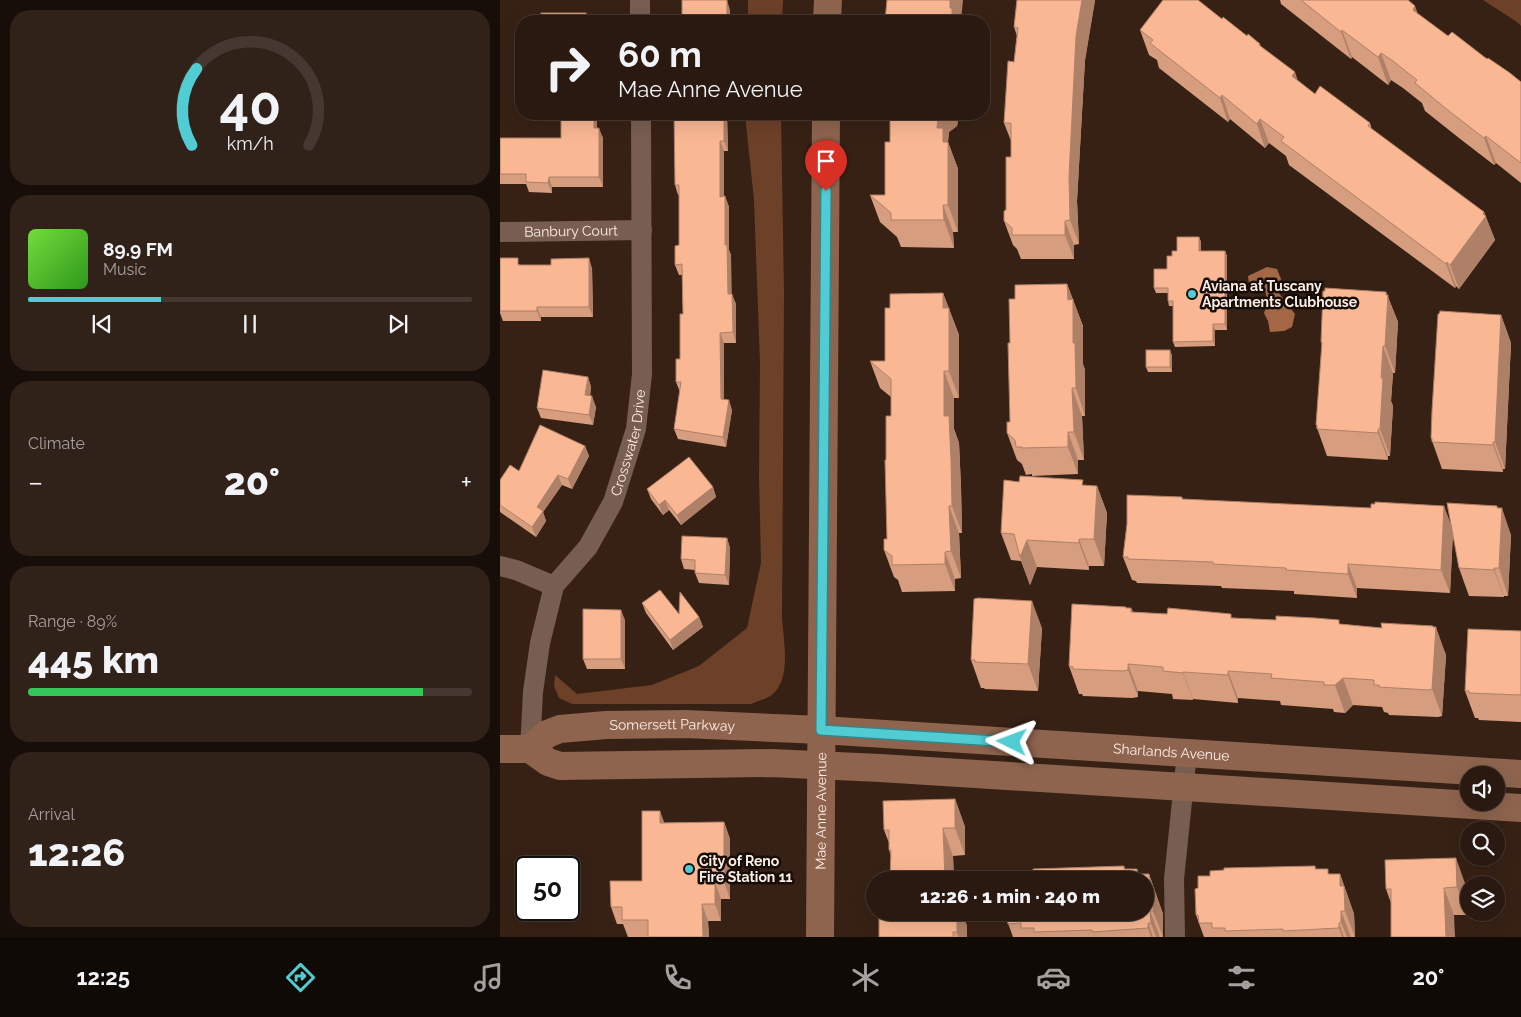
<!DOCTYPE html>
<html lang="en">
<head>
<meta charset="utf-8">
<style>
	:root { --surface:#291910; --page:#312219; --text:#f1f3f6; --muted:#a5a09f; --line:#453830; --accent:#51ccd2 }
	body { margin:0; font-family:Raleway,sans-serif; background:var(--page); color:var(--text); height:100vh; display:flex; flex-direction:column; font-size:19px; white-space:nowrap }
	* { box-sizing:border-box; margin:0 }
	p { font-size:16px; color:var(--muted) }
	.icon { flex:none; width:28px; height:28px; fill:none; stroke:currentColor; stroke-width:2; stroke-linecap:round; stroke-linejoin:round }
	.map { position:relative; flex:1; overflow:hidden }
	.sheet { display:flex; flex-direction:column; gap:10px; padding:10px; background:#170e09; width:500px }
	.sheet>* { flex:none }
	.top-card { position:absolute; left:15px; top:15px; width:475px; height:105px; border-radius:20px; box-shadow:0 5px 20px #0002,0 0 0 1px var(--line); background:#291910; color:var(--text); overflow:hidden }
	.fabs { position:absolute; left:960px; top:766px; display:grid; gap:10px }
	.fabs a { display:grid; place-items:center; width:45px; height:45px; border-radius:50%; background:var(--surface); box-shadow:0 5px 20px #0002,0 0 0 1px var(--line); font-size:25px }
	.speed { position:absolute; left:15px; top:856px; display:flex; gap:10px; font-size:25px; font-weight:700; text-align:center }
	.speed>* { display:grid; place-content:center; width:65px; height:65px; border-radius:50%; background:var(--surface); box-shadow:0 5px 20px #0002,0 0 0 1px var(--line); line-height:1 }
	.speed .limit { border:2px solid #111; border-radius:8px; background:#fff; color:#111 }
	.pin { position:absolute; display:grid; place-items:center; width:42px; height:42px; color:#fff; margin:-51px -21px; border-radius:50% 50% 50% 0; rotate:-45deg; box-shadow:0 0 5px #0007 }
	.pin .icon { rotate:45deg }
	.me { position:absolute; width:55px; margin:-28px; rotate:273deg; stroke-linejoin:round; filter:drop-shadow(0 0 4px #0008) }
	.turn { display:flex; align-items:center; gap:18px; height:105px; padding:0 20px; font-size:22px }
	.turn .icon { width:65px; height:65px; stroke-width:2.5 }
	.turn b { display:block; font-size:35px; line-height:42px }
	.big { font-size:38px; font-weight:800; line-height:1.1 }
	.sheet .card { flex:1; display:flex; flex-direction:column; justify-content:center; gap:8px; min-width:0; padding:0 18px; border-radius:20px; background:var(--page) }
	.sheet .dial { align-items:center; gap:0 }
	.dial svg { height:130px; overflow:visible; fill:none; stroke:var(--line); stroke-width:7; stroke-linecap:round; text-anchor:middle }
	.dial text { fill:var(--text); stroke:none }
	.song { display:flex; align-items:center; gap:15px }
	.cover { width:60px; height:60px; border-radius:8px; background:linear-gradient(135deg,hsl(100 70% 55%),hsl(110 70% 35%)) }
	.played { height:5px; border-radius:2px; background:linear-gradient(90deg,var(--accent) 30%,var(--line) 30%) }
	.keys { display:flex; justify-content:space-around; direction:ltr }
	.heat { display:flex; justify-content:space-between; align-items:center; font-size:28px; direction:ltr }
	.charge { height:8px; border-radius:4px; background:linear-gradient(90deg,#34c759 89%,var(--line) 0) }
	.trip { position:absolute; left:366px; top:871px; width:288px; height:50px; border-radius:25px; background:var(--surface); box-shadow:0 5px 20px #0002,0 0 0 1px var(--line); font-weight:800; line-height:50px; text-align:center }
	.tabs { display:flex; height:80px; justify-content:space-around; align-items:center; background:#100a06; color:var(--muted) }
	.tabs .icon { width:35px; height:35px }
	.tabs .selected { color:var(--accent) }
	.tabs b { font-size:22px; color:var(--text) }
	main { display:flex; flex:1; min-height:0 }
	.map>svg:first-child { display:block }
	.green { fill:#6d4128 }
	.water { fill:#a36745 }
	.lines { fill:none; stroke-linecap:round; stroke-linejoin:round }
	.street { stroke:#785e51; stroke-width:20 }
	.secondary { stroke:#8e644e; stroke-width:28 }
	.wall { fill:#d69d7e }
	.shaded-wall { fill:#ae8067 }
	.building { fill:#f9b793; stroke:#ae8067 }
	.route-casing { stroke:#358588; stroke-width:12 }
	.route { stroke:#51ccd2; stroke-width:9 }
	.poi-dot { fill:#51ccd2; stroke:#170d08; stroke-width:2 }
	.labels { text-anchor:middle; stroke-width:5; stroke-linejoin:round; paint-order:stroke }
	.street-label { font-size:14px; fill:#fcede5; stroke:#170d08 }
	.poi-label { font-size:14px; font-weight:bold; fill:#fcede5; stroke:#170d08; text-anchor:start }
</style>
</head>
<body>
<main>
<section class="sheet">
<div class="card dial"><svg viewBox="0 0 100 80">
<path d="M14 69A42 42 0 1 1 86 69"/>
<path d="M14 69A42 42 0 0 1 17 22" stroke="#51ccd2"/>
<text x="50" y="56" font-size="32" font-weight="700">40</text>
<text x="50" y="72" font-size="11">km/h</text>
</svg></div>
<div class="card">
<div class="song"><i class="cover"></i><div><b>89.9 FM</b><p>Music</p></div></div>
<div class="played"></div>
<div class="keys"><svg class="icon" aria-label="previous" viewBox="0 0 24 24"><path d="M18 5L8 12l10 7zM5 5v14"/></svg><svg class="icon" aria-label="pause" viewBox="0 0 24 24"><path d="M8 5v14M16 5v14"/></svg><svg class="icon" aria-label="next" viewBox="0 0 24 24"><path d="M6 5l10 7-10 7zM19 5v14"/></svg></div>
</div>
<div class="card"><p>Climate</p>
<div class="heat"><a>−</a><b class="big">20°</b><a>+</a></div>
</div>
<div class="card"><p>Range · 89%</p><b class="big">445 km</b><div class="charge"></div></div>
<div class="card"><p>Arrival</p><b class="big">12:26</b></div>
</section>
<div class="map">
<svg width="1021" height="937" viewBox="0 0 1021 937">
	<rect width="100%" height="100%" fill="#372115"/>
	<g class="green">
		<polygon points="248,0 283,0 282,21 248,21"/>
		<polygon points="983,0 1021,0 1021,26 1017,22"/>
		<path d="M245,114H281L284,294L282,617C283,640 292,676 273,694C267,699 258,701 251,704H72L59,698L54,686L55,675L77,694L152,685L199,666L247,628L261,563L259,476L260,363L254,200Z"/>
	</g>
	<polygon class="water" points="767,267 777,269 781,279 778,292 795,314 792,327 784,331 770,332 768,321 764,313 767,305 766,293 754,285 749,284 748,276"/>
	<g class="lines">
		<g class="street">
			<polyline points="140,0 140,21"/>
			<path id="s1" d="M0,232L142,230"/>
			<polyline points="0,566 16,570 54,586"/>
			<path id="s2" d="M30,749L33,692L40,643L54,586L88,547L113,502L136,429L142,374L141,114"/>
			<polyline points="675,937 674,879 687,753"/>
		</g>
		<g class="secondary">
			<polyline points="327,21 328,0"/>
			<polyline points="0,749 30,749 48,762 60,766 271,763 380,768 1021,808"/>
			<path id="s3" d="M30,749L47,734L60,729L106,725L185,724L321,730L1021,774"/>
			<path id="s4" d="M320,937L326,114"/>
		</g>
	</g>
	<g class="wall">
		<polygon points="517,0 595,0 585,60 577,201 579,244 574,245 574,259 521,259 517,249 513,245 504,221 506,210 511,157 511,141 504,123 514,62 517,36 514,27"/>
		<polygon points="780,0 908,0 918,14 948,36 987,59 1021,82 1021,183 996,163 994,165 959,138 925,111 922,103 903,88 891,80 888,85 852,57 851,59 781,4"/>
		<polygon points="722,19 760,44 761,47 798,81 815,94 870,123 872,130 984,212 995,240 959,289 956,286 955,288 789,165 786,156 769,143 765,148 730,119 728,122 659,68 657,60 649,55 640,30"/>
		<polygon points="61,114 97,114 97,128 103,138 103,187 52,187 52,193 29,192 26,184 0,184 0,138 61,138"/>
		<polygon points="227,114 228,151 224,151 224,197 225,196 229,207 229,250 231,255 231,294 236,304 236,343 224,343 224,399 232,410 226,447 178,439 174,429 180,392 176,382 180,359 183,314 182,275 179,275 175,265 179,245 179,195 178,195 175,185"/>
		<polygon points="388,114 459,114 457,126 449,132 448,142 458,169 458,232 453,232 454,248 401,247 397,237 380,222 370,195 385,195 390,142 390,119"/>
		<polygon points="699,237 701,242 701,251 725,251 727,256 727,330 715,330 715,346 675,347 673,342 673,306 669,306 668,301 668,293 656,293 654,288 667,269 672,256 677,251"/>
		<polygon points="0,258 21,265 92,268 93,317 41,317 41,321 3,321 0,313"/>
		<polygon points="567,284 583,326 583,364 585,370 585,416 582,416 584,460 578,460 578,474 532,476 532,474 526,475 522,464 517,460 507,433 510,422 510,343"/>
		<polygon points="886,292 898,322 895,373 893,373 891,401 893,406 890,456 888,456 888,460 827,456 816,425 822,345 821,342"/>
		<polygon points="443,293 459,335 459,398 454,398 454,429 459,443 461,487 462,533 459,533 461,578 455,579 455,591 402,592 398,580 394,577 384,550 387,539 386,460 391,416 391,397 380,388 370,361 385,361"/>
		<polygon points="1001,315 1011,343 1005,469 1003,469 1003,472 942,469 931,438"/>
		<polygon points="672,355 672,372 648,372 646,367"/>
		<polygon points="88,377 91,387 90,396 96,407 93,425 41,418 37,408"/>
		<polygon points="85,446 89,456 72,489 62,485 43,512 46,521 36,537 0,512 0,480 19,471"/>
		<polygon points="585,486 597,486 607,513 604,566 589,566 589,570 537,567 530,585 521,561 511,560 501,533"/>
		<polygon points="213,487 216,497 181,525 169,510 163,515 151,499 147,489"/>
		<polygon points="683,499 951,527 997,506 1011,535 1008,596 1004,596 1004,597 969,596 959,568 953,533 950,593 857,588 857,598 794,594 794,591 722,588 721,586 637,583 636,581 632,580 623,557"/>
		<polygon points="227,538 230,548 229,585 199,583 195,573 195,570 184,569 181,559"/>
		<polygon points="142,603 179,614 199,617 203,627 173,650 146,613"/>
		<polygon points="627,608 631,608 633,612 841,624 882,628 933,627 946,655 942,716 938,717 889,715 888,713 884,712 882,707 853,705 845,713 834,712 833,709 781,705 780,701 738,698 738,703 693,699 693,700 673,699 672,694 638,691 638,697 632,698 583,696 582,694 579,694 569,666"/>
		<polygon points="125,620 125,669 87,669 83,659"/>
		<polygon points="542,628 538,691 485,689 484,688 481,688 471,660"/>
		<polygon points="1021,631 1021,722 979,720 978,718 975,718 965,691"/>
		<polygon points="455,799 465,827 465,855 453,856 454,880 390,880 391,856 389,850 389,843 384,830"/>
		<polygon points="224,822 230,839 230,899 221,899 221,921 208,921 209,937 128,937 123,924 117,924 111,907 142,881 164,823"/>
		<polygon points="624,866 625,869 637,869 639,874 649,874 663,914 663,937 513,937 505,915 519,876"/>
		<polygon points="815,866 816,869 830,874 840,874 854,914 855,937 704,937 696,915 710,876"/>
		<polygon points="966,886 967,915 954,915 891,903 886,889"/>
		<polygon points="379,912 462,912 467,926 467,937 379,937"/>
	</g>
	<g class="shaded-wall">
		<polygon points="224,0 227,0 230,10 230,21 227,21"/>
		<polygon points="450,0 463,0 461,21 452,21 450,8"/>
		<polygon points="582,0 595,0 585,60 577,201 579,244 570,220 569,177 576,36"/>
		<polygon points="915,6 925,33 913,10"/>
		<polygon points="86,13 89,21 86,21"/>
		<polygon points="842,30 852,57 851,59 841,32"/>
		<polygon points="881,53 891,80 888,85 878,57"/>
		<polygon points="795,72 803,96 792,76"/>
		<polygon points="722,95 730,119 728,122 720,98"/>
		<polygon points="94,114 97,114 97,138 94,128"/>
		<polygon points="224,114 227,114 228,151 224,141"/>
		<polygon points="438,114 459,114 457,126 449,132 448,142 458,169 458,232 448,205 437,128"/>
		<polygon points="760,119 769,143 765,148 757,124"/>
		<polygon points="99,128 103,138 103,187 99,177"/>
		<polygon points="986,136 996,163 994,165 984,138"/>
		<polygon points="220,141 224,151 224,207 220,197"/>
		<polygon points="49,177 52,187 52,193 48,183"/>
		<polygon points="225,196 229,207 229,250 231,255 232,304 228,294 225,245"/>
		<polygon points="443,205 453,232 454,248 444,220"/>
		<polygon points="984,212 995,240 959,289 950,265"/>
		<polygon points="565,221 574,245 574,259 565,235"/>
		<polygon points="699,237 701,242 701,256 699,251"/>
		<polygon points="725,251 727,256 727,330 725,324"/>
		<polygon points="89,258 92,268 93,317 89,307"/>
		<polygon points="947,262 956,286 955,288 946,264"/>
		<polygon points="567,284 583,326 583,364 585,370 585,416 576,388 573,343 568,300"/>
		<polygon points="886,292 898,322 895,373 885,346"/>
		<polygon points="443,293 459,335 459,398 449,371 443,308"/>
		<polygon points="232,294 236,304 236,343 233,332"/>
		<polygon points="37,307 41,317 41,321 37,311"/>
		<polygon points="1001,315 1011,343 1005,469 995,442"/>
		<polygon points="713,324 715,330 715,346 713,341"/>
		<polygon points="220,333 224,343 224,409 221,399"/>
		<polygon points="883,346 893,373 891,401 893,406 890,456 880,429"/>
		<polygon points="670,350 672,355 672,372 670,367"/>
		<polygon points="444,371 454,398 454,429 459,443 461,487 462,533 452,506 444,416"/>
		<polygon points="88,377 91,387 89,406 85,395"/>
		<polygon points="572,388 582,416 584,460 574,432"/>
		<polygon points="92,396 96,407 93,425 89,415"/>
		<polygon points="229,400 232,410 226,447 223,437"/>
		<polygon points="878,429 888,456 888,460 878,433"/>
		<polygon points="568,432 578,460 578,474 568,447"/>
		<polygon points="993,442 1003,469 1003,472 993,445"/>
		<polygon points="85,446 89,456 72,489 68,479"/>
		<polygon points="58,475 62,485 43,512 46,521 36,537 32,527 37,507"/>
		<polygon points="597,486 607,513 604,566 594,539"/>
		<polygon points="213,487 216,497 181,525 177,515"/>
		<polygon points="165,500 169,510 163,515 159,505"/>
		<polygon points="449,506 459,533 461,578 451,551"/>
		<polygon points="944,506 953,530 950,593 941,570"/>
		<polygon points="997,506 1001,516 1002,508 1011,535 1008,596 999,568"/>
		<polygon points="227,538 230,548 229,585 225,575"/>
		<polygon points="579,539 589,566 589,570 579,543"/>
		<polygon points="527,540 537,567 530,585 520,557"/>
		<polygon points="445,552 455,579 455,591 445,564"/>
		<polygon points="848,564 857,588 857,598 848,574"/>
		<polygon points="994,568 1004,596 1004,597 994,570"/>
		<polygon points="532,601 542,628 538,691 528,664"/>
		<polygon points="121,610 125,620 125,669 121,659"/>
		<polygon points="199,617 203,627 173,650 170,640"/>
		<polygon points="933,626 936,634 936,627 946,655 942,716 932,689"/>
		<polygon points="628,664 638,691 638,697 628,670"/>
		<polygon points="728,671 738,698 738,703 728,675"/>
		<polygon points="683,672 693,699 693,700 683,673"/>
		<polygon points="843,678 853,705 845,713 835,685"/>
		<polygon points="455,799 465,827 465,855 455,828"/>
		<polygon points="160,811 166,827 160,823"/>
		<polygon points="224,822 230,839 230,899 224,882"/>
		<polygon points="443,828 453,856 454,880 445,880"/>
		<polygon points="956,858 966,886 967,915 957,887"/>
		<polygon points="649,874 663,914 663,937 653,911 650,887"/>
		<polygon points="840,874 854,914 855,937 845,911 840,886"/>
		<polygon points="215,882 221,899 221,921 215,904"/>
		<polygon points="944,888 954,915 955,937 946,937"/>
		<polygon points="202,904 208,921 209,937 203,937"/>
		<polygon points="650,911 660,937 656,937 651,923"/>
		<polygon points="841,911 851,937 847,937 841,922"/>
		<polygon points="457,912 462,912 467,926 467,937 458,937 457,932"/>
		<polygon points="648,923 653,937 651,937 648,928"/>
		<polygon points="839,923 844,937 842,937 839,928"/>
	</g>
	<g class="building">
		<polygon points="182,0 227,0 227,21 174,21 174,19 182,18"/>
		<polygon points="387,0 450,0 450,8 452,8 452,21 385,21"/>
		<polygon points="517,0 582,0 576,36 569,177 570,220 565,221 565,235 512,235 512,228 504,221 504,211 506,210 506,157 511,157 511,123 504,123 508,61 514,62 518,28 514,27"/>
		<polygon points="663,0 698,0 722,19 723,17 747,36 748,34 760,44 759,45 795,72 792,76 815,94 820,86 870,123 868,126 984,212 983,214 986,216 950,265 947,262 946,264 781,141 784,137 760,119 757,124 722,95 720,98 650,43 653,40 640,30"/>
		<polygon points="801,0 908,0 915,6 913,10 948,36 952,32 987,59 988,58 1010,73 1021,82 1021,163 986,136 984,138 949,111 915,83 917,80 893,61 881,53 878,57 842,30 841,32"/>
		<rect x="41" y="13" width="45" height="8"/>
		<polygon points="61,114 94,114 94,128 99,128 99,177 49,177 48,183 26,182 26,174 0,174 0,138 61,138"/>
		<polygon points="174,114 224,114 224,141 220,141 220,197 225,196 225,245 227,245 228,294 232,294 233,332 220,333 221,399 229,400 223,437 174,429 181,382 176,382 176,359 180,359 180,314 183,314 182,264 175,265 175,246 179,245 179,185 175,185"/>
		<polygon points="390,114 438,114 437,128 443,128 443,142 448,142 448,205 443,205 444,220 391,220 391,213 370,195 385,195 385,142 390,142"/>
		<polygon points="677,237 699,237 699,251 725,251 725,324 713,324 713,341 673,342 673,301 668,301 668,288 654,288 654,269 667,269 667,256 672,256 672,251 677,251"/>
		<polygon points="0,258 18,258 18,265 51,265 51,259 89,258 89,307 37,307 37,311 0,311"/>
		<polygon points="567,284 568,300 573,299 573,343 575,343 576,388 572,388 574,432 568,432 568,447 522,448 522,447 516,447 515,440 507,433 507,422 510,422 508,343 510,343 509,299 515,299 515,285"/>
		<polygon points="825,288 886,292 886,295 888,295 885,346 883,346 881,378 883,378 880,429 878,429 878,433 817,429 817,425 816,425 822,342 821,342 823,291 825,291"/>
		<polygon points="443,293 443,308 449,308 449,371 444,371 444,416 449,416 451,460 452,506 449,506 451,551 445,552 445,564 392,565 392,556 384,550 384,539 387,539 385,460 386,460 386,416 391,416 391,379 370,361 385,361 385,308 390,308 390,294"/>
		<polygon points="940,311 1001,315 995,442 993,442 993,445 932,442 932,438 931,438 932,411 938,314 939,314"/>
		<rect x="646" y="350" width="24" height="17"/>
		<polygon points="43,370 88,377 85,395 92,396 89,415 37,408"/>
		<polygon points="40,425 85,446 68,479 58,475 37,507 43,511 32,527 0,505 0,480 10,465 19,471"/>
		<polygon points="189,457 213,487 177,515 165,500 159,505 147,489"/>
		<polygon points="520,476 551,478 583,480 582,485 597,486 594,539 579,539 579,543 527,540 520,557 514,534 501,533 504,480 519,482"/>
		<polygon points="627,495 682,497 682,499 871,508 871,504 875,504 875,502 944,506 941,570 848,564 848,574 786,570 786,568 713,564 713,562 628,559 628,557 623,557 627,524"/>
		<polygon points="947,503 997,506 997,508 1002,508 999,568 994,568 994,570 959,568"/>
		<polygon points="182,536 227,538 225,575 195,573 195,560 181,559"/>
		<polygon points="160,590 179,614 180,592 199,617 170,640 142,603"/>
		<polygon points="478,598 532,601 528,664 475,662 475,660 471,660 474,599"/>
		<polygon points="572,604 626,607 626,608 631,608 631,612 667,614 668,608 731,614 731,618 776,620 776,616 815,618 839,620 839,624 882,628 881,623 933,626 933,627 936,627 932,689 929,690 879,687 879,685 874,685 874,680 843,678 835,685 824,685 824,682 771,678 772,674 728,671 728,675 683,672 683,673 663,671 663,667 628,664 628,670 623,671 573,669 573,667 569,666"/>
		<polygon points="83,609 121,610 121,659 83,659"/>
		<polygon points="968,629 1021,631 1021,695 969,693 969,691 965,691"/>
		<polygon points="455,799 455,828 443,828 445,880 390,880 391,850 389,850 389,830 384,830 383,801"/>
		<polygon points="142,811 160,811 160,823 224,822 224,882 215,882 215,904 202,904 203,937 148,937 148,920 122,920 122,907 111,907 110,881 142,881"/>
		<polygon points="956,858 957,887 944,888 946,937 891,937 891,889 886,889 885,860"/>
		<polygon points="624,866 624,869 637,869 637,874 649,874 650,887 653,887 653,911 650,911 651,923 648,923 648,928 592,932 592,930 534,932 534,928 521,928 521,923 508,924 507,915 505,915 505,912 645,912 645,880 507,880 507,876 519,876 519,871 533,871 533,869"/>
		<polygon points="815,866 815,869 828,869 828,874 840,874 840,886 844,886 845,911 841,911 841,922 839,923 839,928 783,931 783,929 725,931 725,928 712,928 712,923 699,923 698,915 696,915 695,889 698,888 698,876 710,876 710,871 724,870 724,868"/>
		<polygon points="379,912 457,912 457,932 453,932 453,937 379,937"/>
	</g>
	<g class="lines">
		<g class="route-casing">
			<polyline id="route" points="326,191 321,730 512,742"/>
		</g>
		<use href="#route" class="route"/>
	</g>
	<g class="poi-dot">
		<circle cx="692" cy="294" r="5"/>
		<circle cx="189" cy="869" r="5"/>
	</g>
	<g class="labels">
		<g class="street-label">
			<text dy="5" stroke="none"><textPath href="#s1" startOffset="71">Banbury Court</textPath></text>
			<text dy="5" stroke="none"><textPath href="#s2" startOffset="330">Crosswater Drive</textPath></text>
			<text dy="5" stroke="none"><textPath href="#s3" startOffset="149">Somersett Parkway</textPath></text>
			<text dy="5" stroke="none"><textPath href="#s3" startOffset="649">Sharlands Avenue</textPath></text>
			<text dy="5" stroke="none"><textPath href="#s4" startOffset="126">Mae Anne Avenue</textPath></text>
		</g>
		<g class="poi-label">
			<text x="702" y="291">Aviana at Tuscany<tspan x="702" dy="16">Apartments Clubhouse</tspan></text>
			<text x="199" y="866">City of Reno<tspan x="199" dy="16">Fire Station 11</tspan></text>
		</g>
	</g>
</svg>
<div class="fabs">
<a><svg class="icon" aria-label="sound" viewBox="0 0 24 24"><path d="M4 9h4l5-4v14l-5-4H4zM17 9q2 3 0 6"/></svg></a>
<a><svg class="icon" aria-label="search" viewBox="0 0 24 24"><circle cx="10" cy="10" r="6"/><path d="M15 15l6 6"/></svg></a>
<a><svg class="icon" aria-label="layers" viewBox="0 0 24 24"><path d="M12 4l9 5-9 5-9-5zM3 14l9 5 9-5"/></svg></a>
</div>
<div class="speed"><div class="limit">50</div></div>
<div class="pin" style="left:326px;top:191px;background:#d93025"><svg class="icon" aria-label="arrive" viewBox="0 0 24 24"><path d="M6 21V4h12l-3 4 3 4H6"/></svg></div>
<svg class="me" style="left:512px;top:742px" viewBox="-20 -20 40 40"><path d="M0-17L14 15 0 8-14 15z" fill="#51ccd2" stroke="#fff" stroke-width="4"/></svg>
<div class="trip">12:26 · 1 min · 240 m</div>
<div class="top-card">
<div class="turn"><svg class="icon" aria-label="right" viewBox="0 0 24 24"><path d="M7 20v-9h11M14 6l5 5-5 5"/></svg><div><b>60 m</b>Mae Anne Avenue</div></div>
</div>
</div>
</main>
<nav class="tabs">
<b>12:25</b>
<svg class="icon selected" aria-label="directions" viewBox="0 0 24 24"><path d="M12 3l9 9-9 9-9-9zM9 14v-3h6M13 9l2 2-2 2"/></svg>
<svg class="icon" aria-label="music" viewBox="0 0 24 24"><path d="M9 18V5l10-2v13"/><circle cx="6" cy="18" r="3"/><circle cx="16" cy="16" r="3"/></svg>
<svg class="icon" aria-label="phone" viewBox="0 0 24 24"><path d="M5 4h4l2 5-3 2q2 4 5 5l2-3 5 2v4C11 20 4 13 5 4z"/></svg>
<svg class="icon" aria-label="climate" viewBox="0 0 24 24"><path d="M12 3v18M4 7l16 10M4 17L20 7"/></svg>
<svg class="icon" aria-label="car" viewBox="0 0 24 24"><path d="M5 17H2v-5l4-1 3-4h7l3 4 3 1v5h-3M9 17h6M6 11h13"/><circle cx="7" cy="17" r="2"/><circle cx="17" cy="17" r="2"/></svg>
<svg class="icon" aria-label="filters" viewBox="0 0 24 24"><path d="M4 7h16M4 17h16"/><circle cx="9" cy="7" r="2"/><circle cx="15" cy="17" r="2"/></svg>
<b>20°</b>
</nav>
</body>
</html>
